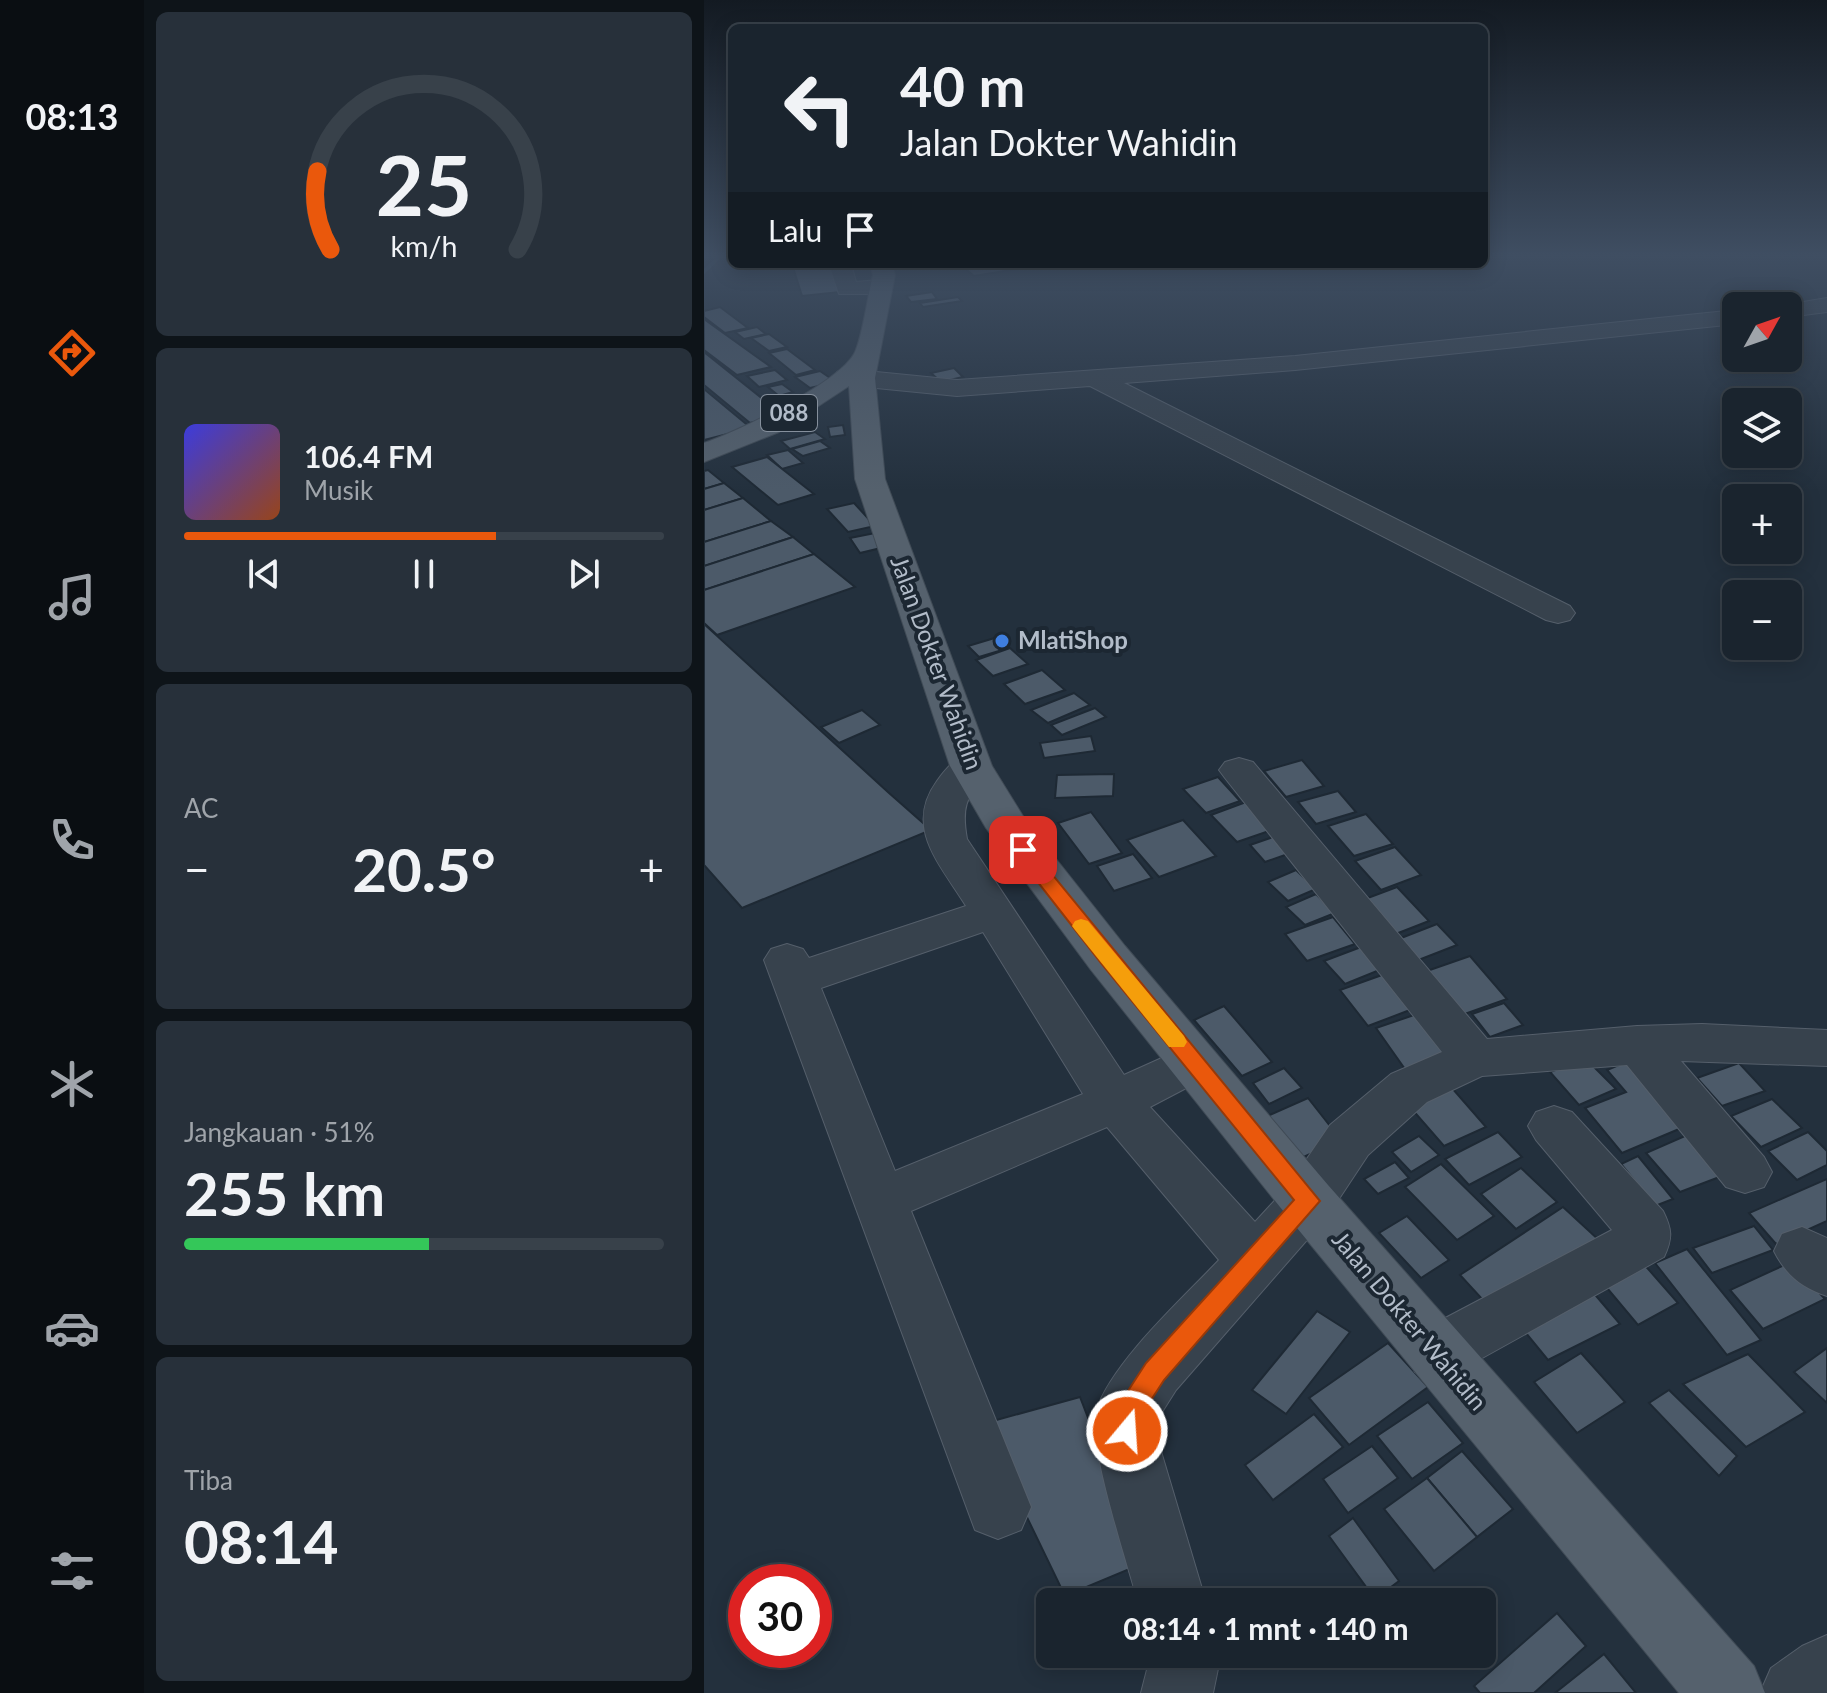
<!DOCTYPE html>
<html lang="id">
<head>
<meta charset="utf-8">
<style>
	:root { --surface:#1a242e; --page:#27303a; --text:#f1f3f6; --muted:#9fa4aa; --line:#38414a; --accent:#ea580c }
	body { margin:0; font-family:Lato,sans-serif; background:var(--page); color:var(--text); height:100vh; display:flex; flex-direction:column; font-size:30px; white-space:nowrap }
	* { box-sizing:border-box; margin:0 }
	p { font-size:26px; color:var(--muted) }
	.icon { flex:none; width:44px; height:44px; fill:none; stroke:currentColor; stroke-width:2; stroke-linecap:round; stroke-linejoin:round }
	.map { position:relative; flex:1; overflow:hidden }
	.drawer { display:flex; flex-direction:column; gap:12px; padding:12px; background:#0e1419; width:560px }
	.drawer>* { flex:none }
	.banner { position:absolute; left:24px; top:24px; width:760px; height:244px; border-radius:12px; box-shadow:0 4px 20px #0003,0 0 0 2px var(--line); background:#1a242e; color:var(--text); overflow:hidden }
	.needle { width:52px; rotate:50deg }
	.controls { position:absolute; left:1018px; top:292px; display:grid; gap:16px }
	.controls a { display:grid; place-items:center; width:80px; height:80px; border-radius:12px; background:var(--surface); box-shadow:0 4px 20px #0003,0 0 0 2px var(--line); font-size:40px }
	.speed { position:absolute; left:24px; top:1564px; display:flex; gap:16px; font-size:40px; font-weight:700; text-align:center }
	.speed>* { display:grid; place-content:center; width:104px; height:104px; border-radius:50%; background:var(--surface); box-shadow:0 4px 20px #0003,0 0 0 2px var(--line); line-height:1 }
	.speed .limit { border:12px solid #d22; background:#fff; color:#111 }
	.pin { position:absolute; display:grid; place-items:center; width:68px; height:68px; color:#fff; margin:-34px; border-radius:16px; box-shadow:0 4px 12px #0006 }
	.me { position:absolute; width:88px; margin:-44px; rotate:18deg; stroke-linejoin:round; filter:drop-shadow(0 0 6px #0008) }
	.turn { display:flex; align-items:center; gap:28px; height:168px; padding:0 40px; font-size:36px }
	.turn .icon { width:104px; height:104px; stroke-width:2.5 }
	.turn b { display:block; font-size:56px; line-height:68px }
	.then { display:flex; align-items:center; height:76px; padding:0 40px; background:#0003; gap:16px; font-size:30px }
	.big { font-size:60px; font-weight:700; line-height:1.1 }
	.drawer .card { flex:1; display:flex; flex-direction:column; justify-content:center; gap:12px; min-width:0; padding:0 28px; border-radius:12px; background:var(--page) }
	.drawer .dial { align-items:center; gap:0 }
	.dial svg { height:208px; overflow:visible; fill:none; stroke:var(--line); stroke-width:7; stroke-linecap:round; text-anchor:middle }
	.dial text { fill:var(--text); stroke:none }
	.song { display:flex; align-items:center; gap:24px }
	.cover { width:96px; height:96px; border-radius:12px; background:linear-gradient(135deg,hsl(240 70% 55%),hsl(20 70% 35%)) }
	.played { height:8px; border-radius:4px; background:linear-gradient(90deg,var(--accent) 65%,var(--line) 65%) }
	.keys { display:flex; justify-content:space-around; direction:ltr }
	.heat { display:flex; justify-content:space-between; align-items:center; font-size:44px; direction:ltr }
	.charge { height:12px; border-radius:6px; background:linear-gradient(90deg,#34c759 51%,var(--line) 0) }
	.trip { position:absolute; left:332px; top:1588px; width:460px; height:80px; border-radius:12px; background:var(--surface); box-shadow:0 4px 20px #0003,0 0 0 2px var(--line); font-weight:700; line-height:80px; text-align:center }
	main { display:flex; flex:1; min-height:0 }
	.menu { display:flex; flex-direction:column; width:144px; justify-content:space-around; align-items:center; background:#0a0e12; color:var(--muted) }
	.menu .icon { width:56px; height:56px }
	.menu .on { color:var(--accent) }
	.menu b { font-size:36px; color:var(--text) }
	.map>svg:first-child { display:block }
	.lines { fill:none; stroke-linecap:round; stroke-linejoin:round }
	.stream { fill:#364d64; fill-rule:evenodd }
	.building { fill:#4c5a69; stroke:#1e2934; stroke-width:2 }
	.minor-casing { stroke:#555f6b; stroke-width:2 }
	.major-casing { stroke:#404b56; stroke-width:2 }
	.minor { fill:#37424d; fill-rule:evenodd }
	.major { fill:#55616d; fill-rule:evenodd }
	.route { fill:#ea580c; stroke:#983908; stroke-width:2 }
	.slow { fill:#f59e0b }
	.shop-dot { fill:#3f7fe0; stroke:#1c2732; stroke-width:3 }
	.labels { text-anchor:middle; stroke-width:8; stroke-linejoin:round; paint-order:stroke }
	.shield { fill:#1c2732; stroke:#858f9c; stroke-width:2 }
	.shield-label { font-size:22px; font-weight:bold; fill:#b2bcc9 }
	.poi-label { font-size:24px; font-weight:bold; fill:#b2bcc9; stroke:#1c2732; text-anchor:start }
	.street-label { font-size:24px; fill:#b2bcc9; stroke:#1c2732 }
</style>
</head>
<body>
<main>
<nav class="menu">
<b>08:13</b>
<svg class="icon on" aria-label="directions" viewBox="0 0 24 24"><path d="M12 3l9 9-9 9-9-9zM9 14v-3h6M13 9l2 2-2 2"/></svg>
<svg class="icon" aria-label="music" viewBox="0 0 24 24"><path d="M9 18V5l10-2v13"/><circle cx="6" cy="18" r="3"/><circle cx="16" cy="16" r="3"/></svg>
<svg class="icon" aria-label="phone" viewBox="0 0 24 24"><path d="M5 4h4l2 5-3 2q2 4 5 5l2-3 5 2v4C11 20 4 13 5 4z"/></svg>
<svg class="icon" aria-label="climate" viewBox="0 0 24 24"><path d="M12 3v18M4 7l16 10M4 17L20 7"/></svg>
<svg class="icon" aria-label="car" viewBox="0 0 24 24"><path d="M5 17H2v-5l4-1 3-4h7l3 4 3 1v5h-3M9 17h6M6 11h13"/><circle cx="7" cy="17" r="2"/><circle cx="17" cy="17" r="2"/></svg>
<svg class="icon" aria-label="filters" viewBox="0 0 24 24"><path d="M4 7h16M4 17h16"/><circle cx="9" cy="7" r="2"/><circle cx="15" cy="17" r="2"/></svg>
</nav>
<section class="drawer">
<div class="card dial"><svg viewBox="0 0 100 80">
<path d="M14 69A42 42 0 1 1 86 69"/>
<path d="M14 69A42 42 0 0 1 9 39" stroke="#ea580c"/>
<text x="50" y="56" font-size="32" font-weight="700">25</text>
<text x="50" y="72" font-size="11">km/h</text>
</svg></div>
<div class="card">
<div class="song"><i class="cover"></i><div><b>106.4 FM</b><p>Musik</p></div></div>
<div class="played"></div>
<div class="keys"><svg class="icon" aria-label="previous" viewBox="0 0 24 24"><path d="M18 5L8 12l10 7zM5 5v14"/></svg><svg class="icon" aria-label="pause" viewBox="0 0 24 24"><path d="M8 5v14M16 5v14"/></svg><svg class="icon" aria-label="next" viewBox="0 0 24 24"><path d="M6 5l10 7-10 7zM19 5v14"/></svg></div>
</div>
<div class="card"><p>AC</p>
<div class="heat"><a>−</a><b class="big">20.5°</b><a>+</a></div>
</div>
<div class="card"><p>Jangkauan · 51%</p><b class="big">255 km</b><div class="charge"></div></div>
<div class="card"><p>Tiba</p><b class="big">08:14</b></div>
</section>
<div class="map">
<svg width="1123" height="1693" viewBox="0 0 1123 1693">
	<rect width="100%" height="100%" fill="#23303d"/>
	<g class="lines">
		<polygon class="stream" points="15,254 21,254 0,274 0,269"/>
	</g>
	<g class="building">
		<polygon points="88,264 126,264 136,292 98,296"/>
		<polygon points="256,264 307,264 313,269 270,276"/>
		<polygon points="228,292 233,299 207,302 202,296"/>
		<polygon points="254,297 258,301 219,307 216,303"/>
		<polygon points="16,307 44,328 21,333 0,317 0,311"/>
		<polygon points="0,319 67,367 33,375 0,350"/>
		<polygon points="53,327 62,334 40,339 31,332"/>
		<polygon points="65,334 83,347 65,351 47,338"/>
		<polygon points="83,349 111,370 92,375 65,353"/>
		<polygon points="0,352 79,415 46,423 0,385"/>
		<polygon points="250,368 259,377 237,382 227,373"/>
		<polygon points="71,370 83,380 55,387 43,376"/>
		<polygon points="116,371 132,382 106,388 91,377"/>
		<polygon points="78,384 89,392 75,396 64,387"/>
		<polygon points="0,389 47,428 0,440"/>
		<polygon points="139,425 141,435 126,437 124,427"/>
		<polygon points="111,432 121,439 86,449 77,441"/>
		<polygon points="116,441 126,448 99,456 88,449"/>
		<polygon points="84,450 99,463 78,469 63,455"/>
		<polygon points="63,457 110,494 74,505 28,467"/>
		<polygon points="4,470 20,483 0,489 0,471"/>
		<polygon points="20,483 39,498 0,510 0,489"/>
		<polygon points="39,498 67,521 0,542 0,510"/>
		<polygon points="150,503 171,526 144,532 123,509"/>
		<polygon points="67,521 89,537 0,566 0,542"/>
		<polygon points="171,533 181,547 156,553 146,538"/>
		<polygon points="89,537 110,554 0,590 0,566"/>
		<polygon points="110,554 151,587 13,635 0,623 0,590"/>
		<polygon points="0,624 185,793 227,830 38,908 0,865"/>
		<polygon points="294,637 305,648 275,657 264,646"/>
		<polygon points="306,648 324,664 289,676 272,660"/>
		<polygon points="338,670 361,690 321,704 300,684"/>
		<polygon points="370,693 386,705 344,723 327,710"/>
		<polygon points="391,708 402,717 358,735 347,725"/>
		<polygon points="158,710 176,725 135,743 117,727"/>
		<polygon points="387,736 391,751 340,758 336,743"/>
		<polygon points="598,760 620,786 582,797 560,771"/>
		<polygon points="410,774 409,796 351,798 353,775"/>
		<polygon points="514,777 536,801 502,813 479,789"/>
		<polygon points="634,791 652,812 612,824 594,802"/>
		<polygon points="542,802 568,830 533,842 507,815"/>
		<polygon points="387,812 418,853 385,864 354,823"/>
		<polygon points="662,814 689,844 650,856 624,826"/>
		<polygon points="479,820 512,856 455,877 423,840"/>
		<polygon points="569,837 584,854 561,862 546,845"/>
		<polygon points="691,847 717,875 677,890 651,861"/>
		<polygon points="429,854 448,878 410,891 393,866"/>
		<polygon points="592,870 612,889 584,901 564,882"/>
		<polygon points="693,887 725,921 684,937 653,902"/>
		<polygon points="612,894 631,913 601,925 582,907"/>
		<polygon points="629,917 651,944 603,961 581,934"/>
		<polygon points="733,924 753,945 712,961 692,940"/>
		<polygon points="657,947 678,969 641,984 620,961"/>
		<polygon points="766,956 803,999 755,1016 720,972"/>
		<polygon points="678,975 706,1010 664,1026 636,990"/>
		<polygon points="800,1003 819,1025 786,1037 768,1014"/>
		<polygon points="520,1006 568,1062 538,1076 490,1020"/>
		<polygon points="713,1014 751,1064 708,1079 672,1028"/>
		<polygon points="882,1059 912,1089 875,1105 846,1072"/>
		<polygon points="929,1059 987,1124 918,1153 881,1108 922,1092 903,1070"/>
		<polygon points="1035,1063 1061,1091 1018,1106 993,1078"/>
		<polygon points="580,1068 598,1088 565,1104 549,1083"/>
		<polygon points="748,1088 782,1127 740,1146 706,1107"/>
		<polygon points="604,1098 637,1140 593,1160 561,1117"/>
		<polygon points="1068,1099 1098,1128 1057,1147 1027,1116"/>
		<polygon points="794,1132 818,1157 765,1185 741,1159"/>
		<polygon points="990,1132 1026,1173 976,1192 942,1153"/>
		<polygon points="1104,1132 1123,1151 1123,1165 1093,1180 1064,1151"/>
		<polygon points="715,1136 735,1155 707,1172 688,1152"/>
		<polygon points="934,1156 969,1199 951,1206 917,1164"/>
		<polygon points="691,1162 705,1178 674,1194 660,1179"/>
		<polygon points="737,1164 790,1216 753,1240 701,1187"/>
		<polygon points="817,1168 853,1202 812,1229 777,1194"/>
		<polygon points="1123,1179 1123,1221 1072,1244 1045,1213"/>
		<polygon points="859,1207 897,1242 789,1311 756,1275"/>
		<polygon points="703,1216 745,1260 717,1278 675,1233"/>
		<polygon points="1050,1226 1069,1250 1008,1273 989,1248"/>
		<polygon points="983,1249 1057,1340 1023,1355 951,1263"/>
		<polygon points="938,1262 974,1303 934,1325 898,1282"/>
		<polygon points="1087,1262 1121,1299 1059,1329 1026,1290"/>
		<polygon points="882,1284 916,1324 844,1360 813,1322"/>
		<polygon points="613,1311 646,1332 582,1414 548,1390"/>
		<polygon points="684,1343 724,1387 645,1445 605,1398"/>
		<polygon points="1123,1348 1123,1403 1090,1372"/>
		<polygon points="877,1353 921,1402 873,1433 830,1382"/>
		<polygon points="1044,1354 1101,1412 1042,1447 979,1384"/>
		<polygon points="965,1390 1033,1456 1015,1476 945,1403"/>
		<polygon points="376,1397 440,1563 361,1596 278,1424"/>
		<polygon points="724,1402 759,1443 708,1479 673,1436"/>
		<polygon points="610,1414 639,1447 569,1500 541,1465"/>
		<polygon points="668,1446 694,1478 644,1513 619,1479"/>
		<polygon points="758,1451 809,1509 773,1537 723,1478"/>
		<polygon points="723,1478 773,1537 730,1571 680,1509"/>
		<polygon points="649,1518 695,1581 671,1599 625,1536"/>
		<polygon points="853,1613 882,1646 830,1693 776,1693 770,1686"/>
		<polygon points="900,1654 932,1693 851,1693"/>
	</g>
	<g class="lines">
		<g class="minor-casing">
			<g id="minor">
				<polygon points="125,264 147,264 152,282 175,280 186,287 175,294 135,294"/>
				<polygon points="1123,298 1123,312 1084,317 1084,306 1075,306"/>
				<polygon points="1032,310 1032,324 591,370 420,383 866,606 871,613 866,620 854,623 842,620 386,386 253,396 142,385 133,382 129,377 133,372 142,369 253,380 591,356"/>
				<path d="M267,754L281,758L287,766C266,796 256,800 263,839L420,1075L489,1044L507,1049L514,1062L507,1075L446,1107L551,1222L585,1185L626,1125L687,1074L738,1052L521,778L515,770L521,762L535,758L549,762L783,1039L933,1026L998,1024L1123,1030V1066L977,1061L1060,1157L1068,1172L1060,1187L1041,1193L1022,1187L923,1065L778,1076L723,1102L664,1155L623,1217L472,1390L453,1420L456,1448L502,1602H434C424,1565 383,1441 392,1411C408,1362 479,1298 515,1260L403,1127L207,1211L327,1507L317,1530L294,1539L271,1530L60,960L67,949L83,944L99,949L105,958L262,906C237,865 199,828 233,781C243,767 251,758 267,754ZM279,932L379,1094L191,1171L117,988Z"/>
				<path d="M850,1106L868,1112L959,1211C968,1229 969,1238 960,1257L753,1372L732,1380L711,1372L702,1353L711,1334L908,1230L832,1140L824,1126L832,1112Z"/>
				<path d="M1098,1227L1123,1238V1296C1098,1288 1082,1275 1070,1251L1078,1234Z"/>
				<polygon points="1123,1635 1123,1693 1056,1693 1067,1668 1098,1646"/>
				<polygon points="447,1654 517,1654 509,1693 437,1693"/>
			</g>
		</g>
		<g class="major-casing">
			<path id="major" d="M166,264H188L191,275L171,378L181,479L288,766L322,821L421,946L624,1185L1050,1666L1061,1693H975L584,1217L387,970L282,828L246,766L151,479L145,386L75,432L0,462V443C33,432 134,383 150,354C158,340 164,294 169,275Z"/>
		</g>
		<use href="#minor" class="minor"/>
		<use href="#major" class="major"/>
	</g>
	<linearGradient id="sky" x2="0" y2="1"><stop stop-color="#131a22"/><stop offset="0.52" stop-color="#3f4e62"/><stop offset="1" stop-color="#3f4e62" stop-opacity="0"/></linearGradient>
	<rect width="1123" height="491" fill="url(#sky)"/>
	<polygon class="route" points="319,844 325,846 616,1201 460,1380 436,1417 436,1431 432,1440 423,1444 413,1440 409,1414 442,1363 590,1200 397,963 312,854 310,850"/>
	<polygon class="slow" points="377,919 384,921 480,1036 483,1042 480,1047 465,1047 371,930 368,926 371,921"/>
	<circle class="shop-dot" cx="298" cy="641" r="8"/>
	<g class="labels">
		<rect class="shield" x="57" y="395" width="56" height="36" rx="6"/>
		<g class="shield-label">
			<text x="85" y="421">088</text>
		</g>
		<g class="poi-label">
			<text x="314" y="649">MlatiShop</text>
		</g>
		<g class="street-label">
			<text transform="translate(232 663) rotate(70)" y="8">Jalan Dokter Wahidin</text>
			<text transform="translate(705 1321) rotate(50)" y="8">Jalan Dokter Wahidin</text>
		</g>
	</g>
</svg>
<div class="controls">
<a><svg class="needle" viewBox="-14 -14 28 28"><path d="M0-13l5 13h-10z" fill="#e53935"/><path d="M0 13l5-13h-10z" fill="#9fa4aa"/></svg></a>
<a><svg class="icon" aria-label="layers" viewBox="0 0 24 24"><path d="M12 4l9 5-9 5-9-5zM3 14l9 5 9-5"/></svg></a>
<a>+</a>
<a>−</a>
</div>
<div class="speed"><div class="limit">30</div></div>
<div class="pin" style="left:319px;top:850px;background:#d93025"><svg class="icon" aria-label="arrive" viewBox="0 0 24 24"><path d="M6 21V4h12l-3 4 3 4H6"/></svg></div>
<svg class="me" style="left:423px;top:1431px" viewBox="-20 -20 40 40"><circle r="17" fill="#ea580c" stroke="#fff" stroke-width="3"/><path d="M0-11L8 9 0 5-8 9z" fill="#fff"/></svg>
<div class="trip">08:14 · 1 mnt · 140 m</div>
<div class="banner">
<div class="turn"><svg class="icon" aria-label="left" viewBox="0 0 24 24"><path d="M17 20v-9H6M10 6l-5 5 5 5"/></svg><div><b>40 m</b>Jalan Dokter Wahidin</div></div>
<div class="then">Lalu<svg class="icon" aria-label="arrive" viewBox="0 0 24 24"><path d="M6 21V4h12l-3 4 3 4H6"/></svg></div>
</div>
</div>
</main>
</body>
</html>
